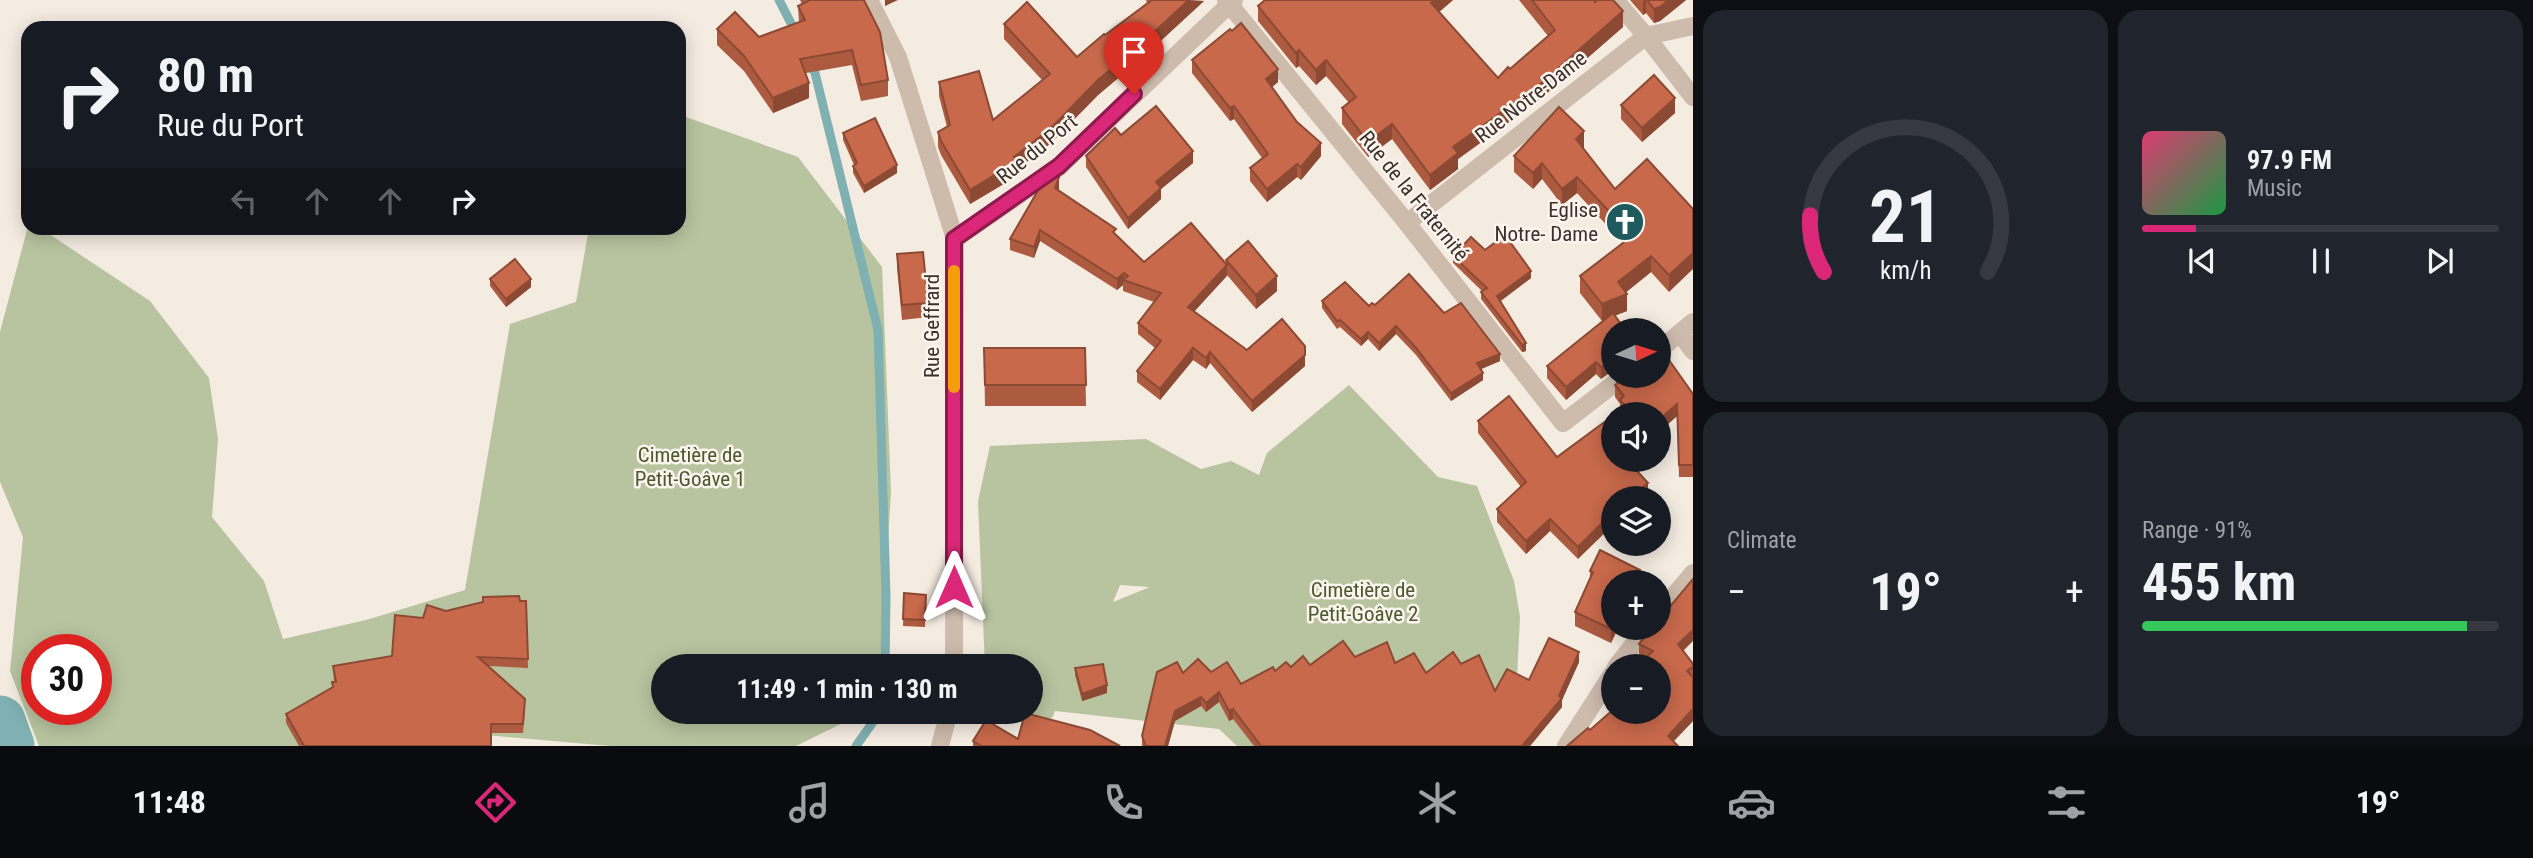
<!DOCTYPE html>
<html lang="en">
<head>
<meta charset="utf-8">
<style>
	:root { --surface:#171b24; --page:#20242c; --text:#f1f3f6; --muted:#9ea1a6; --line:#363941; --accent:#db2777 }
	body { margin:0; font-family:"Roboto Condensed",sans-serif; background:var(--page); color:var(--text); height:100vh; display:flex; flex-direction:column; font-size:26px; white-space:nowrap }
	* { box-sizing:border-box; margin:0 }
	p { font-size:23px; color:var(--muted) }
	.icon { flex:none; width:38px; height:38px; fill:none; stroke:currentColor; stroke-width:2; stroke-linecap:round; stroke-linejoin:round }
	.map { position:relative; flex:1; overflow:hidden }
	.details { display:flex; flex-direction:column; gap:10px; padding:10px; background:#0d0f14; width:840px }
	.details>* { flex:none }
	.banner { position:absolute; left:21px; top:21px; width:665px; height:214px; border-radius:21px; box-shadow:0 4px 18px #0003; background:#171b24; color:var(--text); overflow:hidden }
	.needle { width:46px; rotate:86deg }
	.tools { position:absolute; left:1601px; top:318px; display:grid; gap:14px }
	.tools a { display:grid; place-items:center; width:70px; height:70px; border-radius:50%; background:var(--surface); box-shadow:0 4px 18px #0003; font-size:35px }
	.speed { position:absolute; left:21px; top:634px; display:flex; gap:14px; font-size:35px; font-weight:700; text-align:center }
	.speed>* { display:grid; place-content:center; width:91px; height:91px; border-radius:50%; background:var(--surface); box-shadow:0 4px 18px #0003; line-height:1 }
	.speed .limit { border:10px solid #d22; background:#fff; color:#111 }
	.pin { position:absolute; display:grid; place-items:center; width:60px; height:60px; color:#fff; margin:-72px -30px; border-radius:50% 50% 50% 0; rotate:-45deg; box-shadow:0 0 7px #0007 }
	.pin .icon { rotate:45deg }
	.me { position:absolute; width:77px; margin:-38px; rotate:0deg; stroke-linejoin:round; filter:drop-shadow(0 0 5px #0008) }
	.turn { display:flex; align-items:center; gap:24px; height:147px; padding:0 21px; font-size:32px }
	.turn .icon { width:91px; height:91px; stroke-width:2.5 }
	.turn b { display:block; font-size:49px; line-height:60px }
	.lanes { display:flex; align-items:center; height:66px; padding:0 21px; background:#0003; justify-content:center; gap:35px; direction:ltr }
	.lanes .off { opacity:.35 }
	.big { font-size:52px; font-weight:700; line-height:1.1 }
	.details .widget { flex:1; display:flex; flex-direction:column; justify-content:center; gap:10px; min-width:0; padding:0 24px; border-radius:21px; background:var(--page) }
	.details .dial { align-items:center; gap:0 }
	.dial svg { height:182px; overflow:visible; fill:none; stroke:var(--line); stroke-width:7; stroke-linecap:round; text-anchor:middle }
	.dial text { fill:var(--text); stroke:none }
	.song { display:flex; align-items:center; gap:21px }
	.cover { width:84px; height:84px; border-radius:10px; background:linear-gradient(135deg,hsl(340 70% 55%),hsl(140 70% 35%)) }
	.played { height:7px; border-radius:4px; background:linear-gradient(90deg,var(--accent) 15%,var(--line) 15%) }
	.keys { display:flex; justify-content:space-around; direction:ltr }
	.heat { display:flex; justify-content:space-between; align-items:center; font-size:38px; direction:ltr }
	.charge { height:10px; border-radius:5px; background:linear-gradient(90deg,#34c759 91%,var(--line) 0) }
	.details .tiles { flex:1; display:grid; gap:10px; grid-template-columns:repeat(2,1fr) }
	.trip { position:absolute; left:651px; top:654px; width:392px; height:70px; border-radius:35px; background:var(--surface); box-shadow:0 4px 18px #0003; font-weight:700; line-height:70px; text-align:center }
	.tab-bar { display:flex; height:112px; justify-content:space-around; align-items:center; background:#090b0e; color:var(--muted) }
	.tab-bar .icon { width:49px; height:49px }
	.tab-bar .current { color:var(--accent) }
	.tab-bar b { font-size:32px; color:var(--text) }
	main { display:flex; flex:1; min-height:0 }
	.map>svg:first-child { display:block }
	.green { fill:#b8c4a0; fill-rule:evenodd }
	.lines { fill:none; stroke-linecap:round; stroke-linejoin:round }
	.stream { stroke:#7fb0b2; stroke-width:9 }
	.river { stroke:#7fb0b2; stroke-width:51 }
	.minor { stroke:#cdbbac; stroke-width:18 }
	.wall { fill:#ac5a40 }
	.shaded-wall { fill:#8c4a34 }
	.building { fill:#c8694b; stroke:#8c4a34; stroke-width:2 }
	.route-casing { stroke:#8e194d; stroke-width:18 }
	.route { stroke:#db2777; stroke-width:12 }
	.slow { stroke:#f59e0b; stroke-width:12 }
	.labels { text-anchor:middle; stroke-width:5; stroke-linejoin:round; paint-order:stroke }
	.street-label { font-size:21px; fill:#3b302b; stroke:#fbf5ee }
	.poi-label { font-size:21px; fill:#3b302b; stroke:#fbf5ee; text-anchor:end }
	.park-label { font-size:21px; fill:#4a5a2e; stroke:#fbf5ee }
</style>
</head>
<body>
<main>
<div class="map">
<svg width="1693" height="746" viewBox="0 0 1693 746">
	<rect width="100%" height="100%" fill="#f4ebe1"/>
	<g class="green">
		<path d="M686,117L798,157L882,267L891,492L880,667H663V712H865L796,746H610L486,735L402,746H39L10,671L23,537L0,482V332L28,226L40,228L150,301L209,378L218,439L212,517L264,581L283,639L366,620L465,590L510,324L576,302L589,228H679V119ZM37,649H96V709H37Z"/>
		<path d="M1349,385L1438,477L1477,486L1514,581L1520,617L1516,696L1481,746H1237L1219,729L1055,711L1052,718L1022,722L1001,714L1031,712V667H985L978,501L990,446L1146,439L1201,469L1231,461L1259,475L1267,453ZM1120,585L1149,587H1150L1113,602Z"/>
	</g>
	<g class="lines">
		<g class="stream">
			<polyline points="779,0 796,33"/>
			<polyline points="809,62 815,73 878,330 886,596 885,667"/>
			<polyline points="856,746 880,712"/>
		</g>
		<polyline class="river" points="0,721 9,746"/>
		<g class="minor">
			<polyline points="869,0 898,57 955,239 954,667"/>
			<polyline points="1226,0 1407,223 1563,423 1624,376"/>
			<polyline points="1615,0 1646,36 1693,97"/>
			<polyline points="1407,223 1646,36 1693,26"/>
			<polyline points="955,239 1059,167 1234,0"/>
			<polyline points="1680,333 1693,351"/>
			<polyline points="1659,350 1693,322"/>
			<polyline points="1659,613 1693,573"/>
			<polyline points="1616,667 1646,628"/>
			<polyline points="940,746 949,712"/>
			<polyline points="1566,746 1614,671"/>
		</g>
	</g>
	<g class="wall">
		<polygon points="800,0 864,0 888,80 888,96 861,101 852,65 806,73 809,98 773,113 744,71 717,45 717,29 759,37 799,22 798,6 802,4"/>
		<polygon points="1146,0 1204,1 1142,58 1098,95 1051,143 1019,168 1019,175 970,204 941,155 938,147 938,132 947,127 939,96 939,82 993,120 1042,80 1004,39 1004,24 1077,57 1147,3"/>
		<polygon points="1265,0 1453,0 1439,12 1498,78 1510,69 1548,36 1519,0 1594,0 1623,27 1538,101 1458,159 1458,169 1430,190 1392,139 1368,157 1342,124 1342,108 1349,103 1326,76 1316,85 1299,66 1296,68 1258,21 1258,6"/>
		<polygon points="1630,0 1686,0 1660,21 1654,23 1646,13 1643,15"/>
		<polygon points="1192,60 1278,82 1272,87 1321,156 1301,180 1297,177 1267,202 1250,181 1250,168 1262,158 1234,119 1230,121 1192,73"/>
		<polygon points="1621,105 1675,113 1642,142 1621,119"/>
		<polygon points="843,133 897,173 864,193 853,173 853,166 854,165 843,140"/>
		<polygon points="1121,135 1193,163 1161,189 1161,199 1128,229 1086,167 1086,156"/>
		<polygon points="1584,147 1583,148 1615,189 1693,209 1669,292 1651,272 1626,292 1627,311 1615,315 1601,379 1596,374 1566,400 1547,378 1547,366 1605,319 1602,321 1580,293 1580,276 1623,243 1577,193 1562,205 1542,179 1533,189 1514,172 1514,156"/>
		<polygon points="1059,189 1059,190 1116,235 1144,262 1226,264 1226,260 1277,291 1256,309 1227,275 1194,312 1247,350 1305,366 1252,412 1210,363 1206,369 1193,360 1160,400 1137,382 1137,371 1155,348 1138,334 1138,323 1154,302 1123,291 1123,285 1117,290 1040,241 1034,258 1010,250 1010,239"/>
		<polygon points="1485,250 1531,278 1501,301 1526,351 1522,352 1481,299 1481,292 1482,291 1453,263 1453,256"/>
		<polygon points="897,254 928,303 928,317 902,320 897,268"/>
		<polygon points="490,279 531,287 506,307 490,286"/>
		<polygon points="1322,301 1369,306 1375,305 1444,313 1500,361 1480,369 1483,380 1451,401 1416,355 1396,334 1379,351 1368,339 1361,346 1340,327 1337,329 1322,308"/>
		<polygon points="984,348 1085,348 1086,406 985,406"/>
		<polygon points="1615,385 1693,394 1693,477 1679,477 1677,416 1659,432 1659,415 1620,410 1620,404 1615,397"/>
		<polygon points="1478,421 1557,457 1614,460 1648,495 1643,499 1614,499 1578,559 1550,531 1526,554 1497,522 1497,509 1521,487 1478,433"/>
		<polygon points="1590,571 1640,583 1614,628 1618,628 1611,643 1575,626 1575,612 1590,578"/>
		<polygon points="904,593 926,595 925,627 903,626"/>
		<polygon points="526,601 528,668 488,666 525,708 523,733 491,733 299,746 286,723 286,714 332,688 332,682 334,682 333,666 392,656 423,618 483,602"/>
		<polygon points="1639,644 1683,651 1693,664 1693,721 1673,742 1590,730 1659,712 1645,658 1639,656"/>
		<polygon points="1355,657 1395,663 1426,673 1461,664 1495,691 1529,680 1579,662 1562,700 1562,707 1530,746 1254,746 1233,719 1229,721 1219,702 1206,712 1201,706 1175,721 1168,746 1142,746 1142,736 1183,673 1211,672 1241,684 1275,671"/>
		<polygon points="1075,668 1107,693 1082,701 1075,675"/>
		<polygon points="1018,739 1120,746 973,746 973,741"/>
	</g>
	<g class="shaded-wall">
		<polygon points="885,0 898,0 885,6"/>
		<polygon points="1189,0 1204,1 1142,58 1098,95 1051,143 1019,168 1019,175 970,204 970,190 1014,157 1098,80"/>
		<polygon points="1435,0 1453,0 1431,19 1431,3"/>
		<polygon points="1645,0 1646,0 1646,13 1643,15 1643,1"/>
		<polygon points="1669,0 1686,0 1660,21 1654,23 1654,9"/>
		<polygon points="1623,11 1623,27 1538,101 1458,159 1458,169 1430,190 1430,175 1453,147"/>
		<polygon points="1299,50 1299,66 1296,68 1296,53"/>
		<polygon points="1326,60 1326,76 1316,85 1316,70"/>
		<polygon points="1278,69 1278,82 1266,92 1266,79"/>
		<polygon points="809,83 809,98 773,113 773,98"/>
		<polygon points="1675,98 1675,113 1642,142 1642,128"/>
		<polygon points="1234,106 1234,119 1230,121 1230,108"/>
		<polygon points="1392,124 1392,139 1368,157 1368,142"/>
		<polygon points="1584,131 1584,147 1576,156 1576,139"/>
		<polygon points="1321,143 1321,156 1301,180 1301,167"/>
		<polygon points="1193,151 1193,163 1161,189 1161,199 1128,229 1128,218 1156,182"/>
		<polygon points="1542,163 1542,179 1533,189 1533,173"/>
		<polygon points="1297,164 1297,177 1267,202 1267,189"/>
		<polygon points="897,165 897,173 864,193 864,186"/>
		<polygon points="1059,177 1059,189 1055,199 1055,188"/>
		<polygon points="1577,177 1577,193 1562,205 1562,189"/>
		<polygon points="1040,230 1040,241 1034,258 1034,247"/>
		<polygon points="1693,253 1693,269 1669,292 1669,275"/>
		<polygon points="1651,256 1651,272 1619,298 1627,294 1627,311 1602,321 1602,304 1618,282"/>
		<polygon points="1227,265 1227,276 1188,318 1188,307"/>
		<polygon points="1531,271 1531,278 1497,303 1497,296"/>
		<polygon points="1124,273 1123,285 1117,290 1117,279"/>
		<polygon points="1277,276 1277,291 1256,309 1256,295"/>
		<polygon points="531,279 531,287 506,307 506,299"/>
		<polygon points="1396,326 1396,334 1379,351 1379,343"/>
		<polygon points="1368,332 1368,339 1361,346 1361,339"/>
		<polygon points="1526,343 1526,351 1522,352 1522,345"/>
		<polygon points="1193,348 1193,360 1160,400 1160,389"/>
		<polygon points="1210,352 1210,363 1206,369 1206,358"/>
		<polygon points="1500,354 1500,361 1477,371 1477,363"/>
		<polygon points="1305,355 1305,366 1252,412 1252,401"/>
		<polygon points="1614,358 1614,370 1601,379 1601,367"/>
		<polygon points="1596,362 1596,374 1566,400 1566,387"/>
		<polygon points="1483,373 1483,380 1451,401 1451,393"/>
		<polygon points="1677,404 1677,416 1659,432 1659,420"/>
		<polygon points="1648,483 1648,495 1643,499 1628,499"/>
		<polygon points="1614,511 1614,524 1578,559 1578,547"/>
		<polygon points="1550,519 1550,531 1526,554 1526,541"/>
		<polygon points="1640,570 1640,583 1634,583"/>
		<polygon points="1614,624 1614,628 1618,628 1611,643 1611,629"/>
		<polygon points="1693,630 1693,641 1678,656 1678,644"/>
		<polygon points="1579,652 1579,662 1562,700 1562,707 1530,746 1522,746 1559,696"/>
		<polygon points="1107,685 1107,693 1082,701 1082,694"/>
		<polygon points="1219,692 1219,702 1206,712 1206,703"/>
		<polygon points="1201,697 1201,706 1175,721 1168,746 1165,746 1175,711"/>
		<polygon points="1233,709 1233,719 1229,721 1229,711"/>
		<polygon points="1693,709 1693,721 1669,746 1668,736"/>
	</g>
	<g class="building">
		<polygon points="810,0 864,0 880,32 888,80 861,85 852,50 800,59 809,83 773,98 744,56 717,29 735,12 759,37 805,20 798,6"/>
		<polygon points="1152,0 1189,0 1142,43 1098,80 1051,128 1014,157 1019,160 970,190 941,141 938,132 950,125 939,82 979,71 993,120 1050,74 1004,24 1027,2 1077,57 1104,34 1105,35"/>
		<polygon points="1265,0 1435,0 1431,3 1498,78 1508,67 1510,69 1555,30 1532,0 1594,0 1595,2 1597,0 1613,0 1623,11 1538,86 1453,147 1458,153 1430,175 1392,124 1368,142 1342,108 1356,97 1326,60 1316,70 1299,50 1296,53 1258,6"/>
		<polygon points="1647,0 1669,0 1660,7 1654,9"/>
		<polygon points="1241,23 1278,69 1266,79 1297,122 1321,143 1301,167 1297,164 1267,189 1250,168 1268,154 1234,106 1230,108 1192,60 1230,29 1232,31"/>
		<polygon points="1654,75 1675,98 1642,128 1621,105"/>
		<polygon points="1156,106 1193,151 1156,182 1161,188 1128,218 1086,156 1115,128 1121,135"/>
		<polygon points="1559,107 1584,131 1576,139 1615,189 1647,159 1693,209 1693,253 1669,275 1651,256 1618,282 1627,294 1602,304 1580,276 1632,236 1577,177 1562,189 1542,163 1533,173 1514,156"/>
		<polygon points="875,118 897,165 864,186 853,166 857,163 843,133"/>
		<polygon points="1053,174 1059,177 1055,188 1116,229 1113,232 1144,262 1191,223 1227,265 1188,307 1247,350 1282,319 1305,346 1305,355 1252,401 1210,352 1206,358 1193,348 1160,389 1137,371 1161,341 1138,323 1161,293 1123,280 1128,276 1124,273 1117,279 1040,230 1034,247 1010,239 1044,180"/>
		<polygon points="1505,235 1531,271 1497,296 1526,343 1522,345 1481,292 1487,288 1453,256 1471,237 1485,250"/>
		<polygon points="1248,241 1277,276 1256,295 1226,260"/>
		<polygon points="923,252 928,303 902,305 897,254"/>
		<polygon points="515,259 531,279 506,299 490,279"/>
		<polygon points="1409,274 1444,313 1461,303 1500,354 1477,363 1483,373 1451,393 1416,348 1396,326 1379,343 1368,332 1361,339 1340,320 1337,321 1322,301 1345,282 1369,306 1372,303 1375,305"/>
		<polygon points="1613,313 1626,331 1614,331 1614,358 1601,367 1596,362 1566,387 1547,366"/>
		<polygon points="984,348 1085,348 1086,385 985,385"/>
		<polygon points="1669,360 1693,394 1693,465 1679,465 1677,404 1659,420 1659,415 1614,415 1626,406 1620,400 1624,396 1615,385 1625,376 1659,376 1659,367"/>
		<polygon points="1509,396 1557,457 1614,415 1614,460 1627,460 1648,483 1628,499 1614,499 1614,511 1578,547 1550,519 1526,541 1497,509 1526,482 1478,421"/>
		<polygon points="1600,550 1640,570 1634,583 1614,583 1614,624 1611,629 1575,612 1593,572 1590,571"/>
		<polygon points="1693,579 1693,630 1678,644 1693,664 1693,669 1691,668 1687,671 1693,677 1693,709 1668,736 1678,746 1567,746 1588,728 1590,730 1614,709 1614,712 1659,712 1659,667 1635,667 1653,651 1639,644 1651,628 1659,628 1659,615 1668,609"/>
		<polygon points="904,593 926,595 925,620 903,619"/>
		<polygon points="519,596 520,601 526,601 528,659 478,657 525,699 523,724 491,724 491,746 304,746 286,714 333,687 332,682 336,682 333,666 392,656 395,615 423,618 427,605 446,611 483,602 483,597"/>
		<polygon points="1549,638 1579,652 1559,696 1562,698 1522,746 1261,746 1233,709 1229,711 1219,692 1206,703 1201,697 1175,711 1165,746 1146,746 1142,736 1157,672 1177,662 1183,673 1198,659 1211,672 1227,662 1241,684 1273,667 1275,671 1286,662 1291,667 1303,656 1310,665 1343,641 1355,657 1387,642 1395,663 1414,653 1426,673 1453,652 1461,664 1479,655 1495,691 1507,669 1529,680"/>
		<polygon points="1103,664 1107,685 1082,694 1075,668"/>
		<polygon points="1025,713 1090,730 1120,746 981,746 973,741 986,720 1018,739"/>
	</g>
	<g class="lines">
		<g class="route-casing">
			<polyline id="route" points="954,587 954,239 1059,166 1134,94"/>
		</g>
		<use href="#route" class="route"/>
		<polyline class="slow" points="954,271 954,387"/>
	</g>
	<defs>
		<g id="church-disc" transform="scale(2.0125)"><circle r="9.5" fill="#1f5a5e" stroke="#fbf5ee"/><path d="M-1.2-6h2.4v3.5h3.3v2.4h-3.3V6h-2.4V-.1h-3.3v-2.4h3.3Z" fill="#fff"/></g>
	</defs>
	<g fill-rule="evenodd">
		<use href="#church-disc" x="1625" y="222"/>
	</g>
	<g class="labels">
		<g class="street-label">
			<text transform="translate(1531 97) rotate(-38)" y="7">Rue Notre-Dame</text>
			<text transform="translate(1037 149) rotate(-39)" y="7">Rue du Port</text>
			<text transform="translate(1414 196) rotate(51)" y="7">Rue de la Fraternité</text>
			<text transform="translate(932 326) rotate(-90)" y="7">Rue Geffrard</text>
		</g>
		<g class="poi-label">
			<text x="1598" y="217">Eglise<tspan x="1598" dy="24">Notre- Dame</tspan></text>
		</g>
		<g class="park-label">
			<text x="690" y="462">Cimetière de<tspan x="690" dy="24">Petit-Goâve 1</tspan></text>
			<text x="1363" y="597">Cimetière de<tspan x="1363" dy="24">Petit-Goâve 2</tspan></text>
		</g>
	</g>
</svg>
<div class="tools">
<a><svg class="needle" viewBox="-14 -14 28 28"><path d="M0-13l5 13h-10z" fill="#e53935"/><path d="M0 13l5-13h-10z" fill="#9ea1a6"/></svg></a>
<a><svg class="icon" aria-label="sound" viewBox="0 0 24 24"><path d="M4 9h4l5-4v14l-5-4H4zM17 9q2 3 0 6"/></svg></a>
<a><svg class="icon" aria-label="layers" viewBox="0 0 24 24"><path d="M12 4l9 5-9 5-9-5zM3 14l9 5 9-5"/></svg></a>
<a>+</a>
<a>−</a>
</div>
<div class="speed"><div class="limit">30</div></div>
<div class="pin" style="left:1134px;top:94px;background:#d93025"><svg class="icon" aria-label="arrive" viewBox="0 0 24 24"><path d="M6 21V4h12l-3 4 3 4H6"/></svg></div>
<svg class="me" style="left:954px;top:587px" viewBox="-20 -20 40 40"><path d="M0-17L14 15 0 8-14 15z" fill="#db2777" stroke="#fff" stroke-width="4"/></svg>
<div class="trip">11:49 · 1 min · 130 m</div>
<div class="banner">
<div class="turn"><svg class="icon" aria-label="right" viewBox="0 0 24 24"><path d="M7 20v-9h11M14 6l5 5-5 5"/></svg><div><b>80 m</b>Rue du Port</div></div>
<div class="lanes"><svg class="icon off" aria-label="left" viewBox="0 0 24 24"><path d="M17 20v-9H6M10 6l-5 5 5 5"/></svg><svg class="icon off" aria-label="ahead" viewBox="0 0 24 24"><path d="M12 20V5M6 11l6-6 6 6"/></svg><svg class="icon off" aria-label="ahead" viewBox="0 0 24 24"><path d="M12 20V5M6 11l6-6 6 6"/></svg><svg class="icon" aria-label="right" viewBox="0 0 24 24"><path d="M7 20v-9h11M14 6l5 5-5 5"/></svg></div>
</div>
</div>
<section class="details">
<div class="tiles">
<div class="widget dial"><svg viewBox="0 0 100 80">
<path d="M14 69A42 42 0 1 1 86 69"/>
<path d="M14 69A42 42 0 0 1 8 44" stroke="#db2777"/>
<text x="50" y="56" font-size="32" font-weight="700">21</text>
<text x="50" y="72" font-size="11">km/h</text>
</svg></div>
<div class="widget">
<div class="song"><i class="cover"></i><div><b>97.9 FM</b><p>Music</p></div></div>
<div class="played"></div>
<div class="keys"><svg class="icon" aria-label="previous" viewBox="0 0 24 24"><path d="M18 5L8 12l10 7zM5 5v14"/></svg><svg class="icon" aria-label="pause" viewBox="0 0 24 24"><path d="M8 5v14M16 5v14"/></svg><svg class="icon" aria-label="next" viewBox="0 0 24 24"><path d="M6 5l10 7-10 7zM19 5v14"/></svg></div>
</div>
<div class="widget"><p>Climate</p>
<div class="heat"><a>−</a><b class="big">19°</b><a>+</a></div>
</div>
<div class="widget"><p>Range · 91%</p><b class="big">455 km</b><div class="charge"></div></div>
</div>
</section>
</main>
<nav class="tab-bar">
<b>11:48</b>
<svg class="icon current" aria-label="directions" viewBox="0 0 24 24"><path d="M12 3l9 9-9 9-9-9zM9 14v-3h6M13 9l2 2-2 2"/></svg>
<svg class="icon" aria-label="music" viewBox="0 0 24 24"><path d="M9 18V5l10-2v13"/><circle cx="6" cy="18" r="3"/><circle cx="16" cy="16" r="3"/></svg>
<svg class="icon" aria-label="phone" viewBox="0 0 24 24"><path d="M5 4h4l2 5-3 2q2 4 5 5l2-3 5 2v4C11 20 4 13 5 4z"/></svg>
<svg class="icon" aria-label="climate" viewBox="0 0 24 24"><path d="M12 3v18M4 7l16 10M4 17L20 7"/></svg>
<svg class="icon" aria-label="car" viewBox="0 0 24 24"><path d="M5 17H2v-5l4-1 3-4h7l3 4 3 1v5h-3M9 17h6M6 11h13"/><circle cx="7" cy="17" r="2"/><circle cx="17" cy="17" r="2"/></svg>
<svg class="icon" aria-label="filters" viewBox="0 0 24 24"><path d="M4 7h16M4 17h16"/><circle cx="9" cy="7" r="2"/><circle cx="15" cy="17" r="2"/></svg>
<b>19°</b>
</nav>
</body>
</html>
